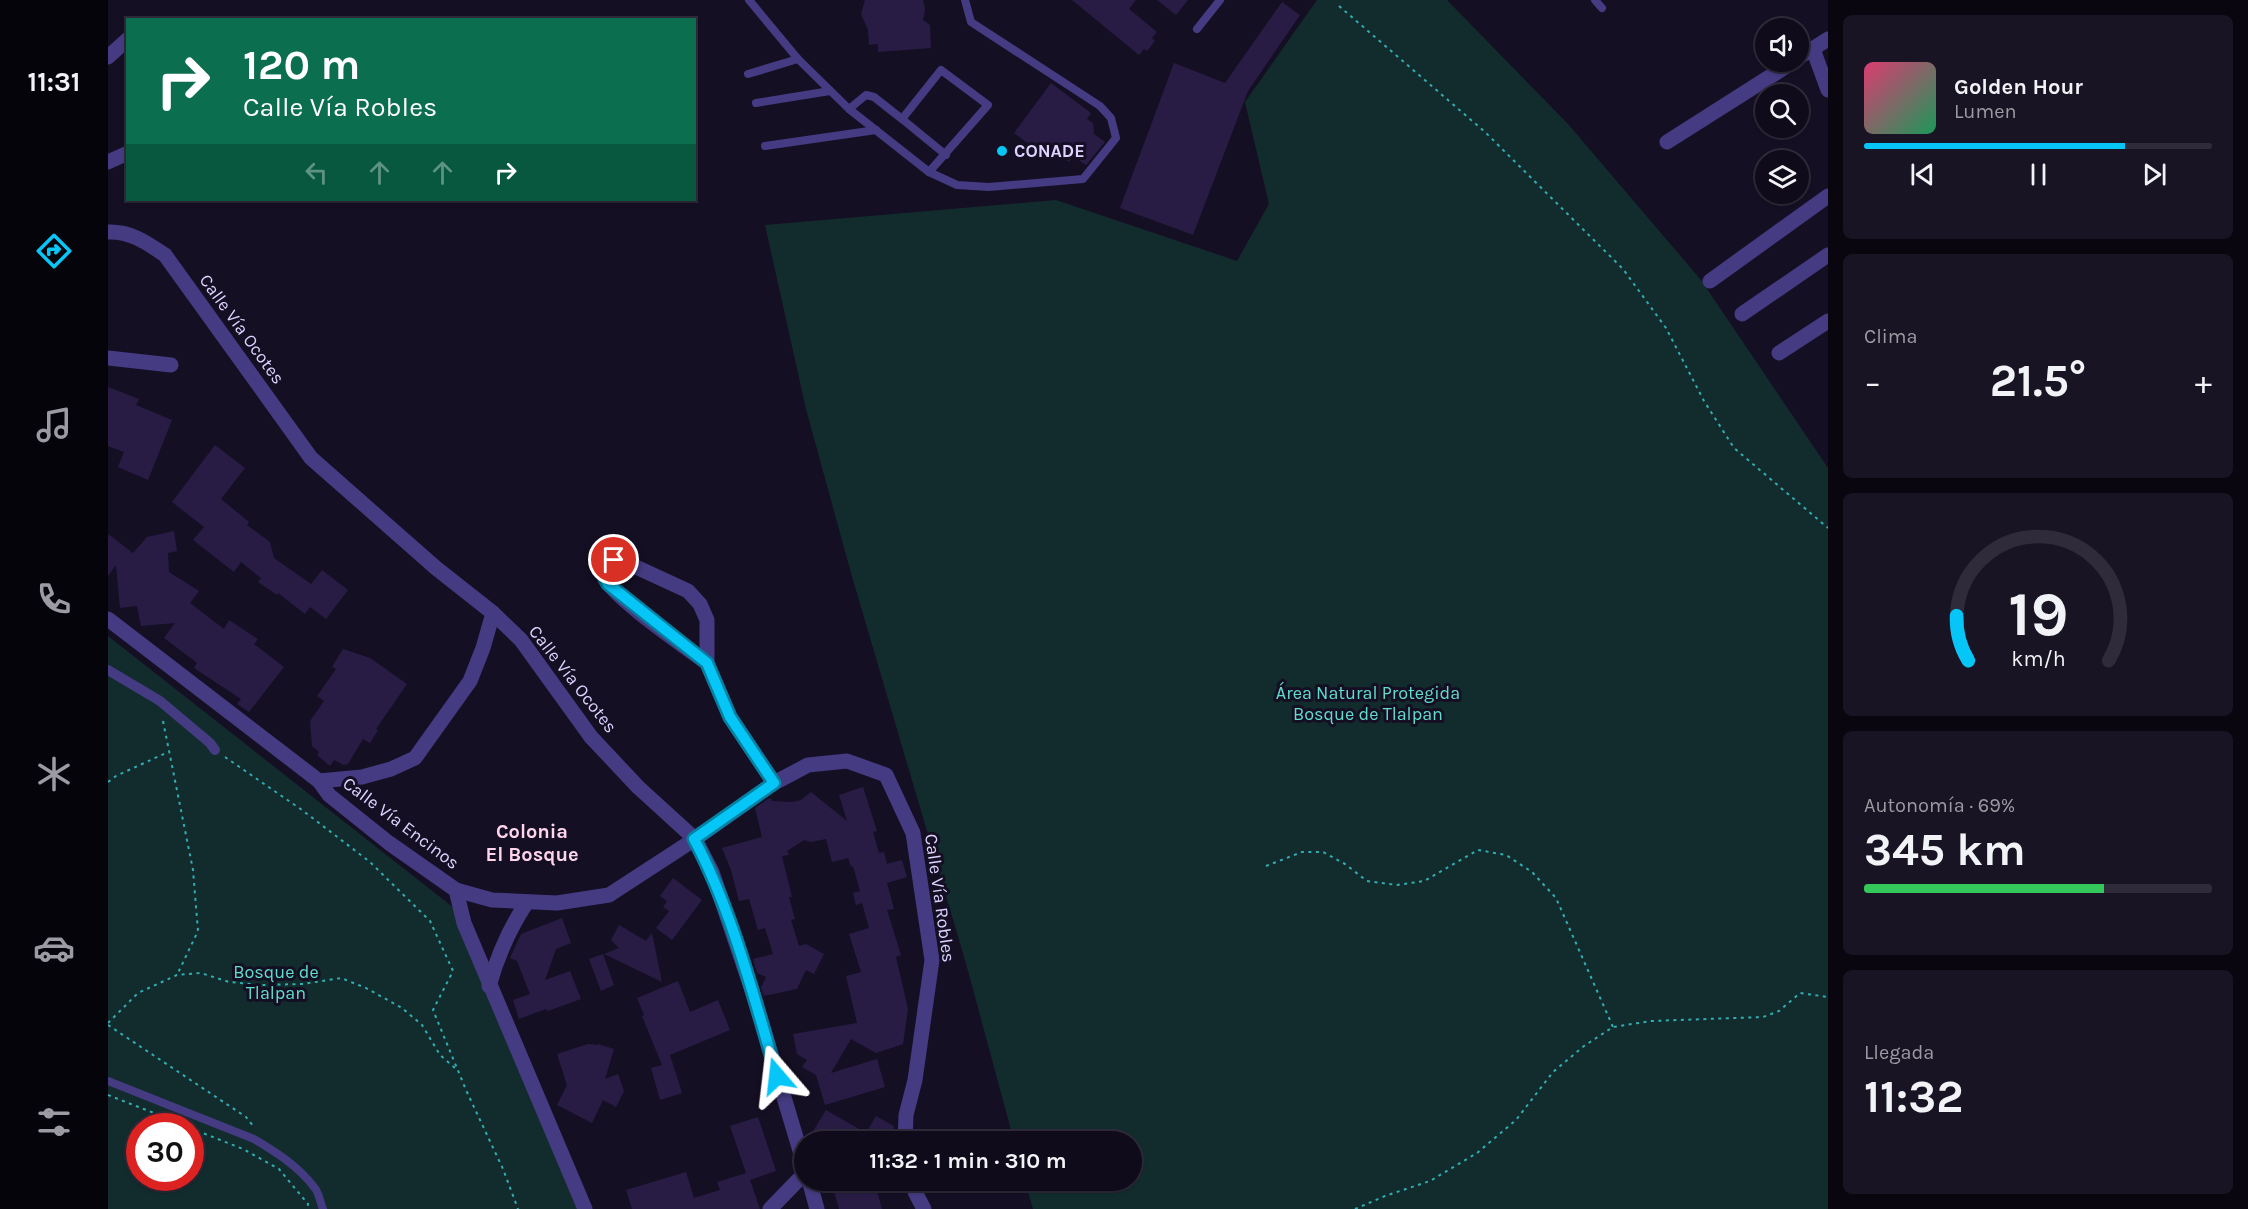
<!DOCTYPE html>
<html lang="es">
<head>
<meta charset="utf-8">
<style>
	:root { --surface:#100b1b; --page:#191424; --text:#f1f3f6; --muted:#9c9ba3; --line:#302b3a; --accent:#06c6f7 }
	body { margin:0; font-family:Karla,sans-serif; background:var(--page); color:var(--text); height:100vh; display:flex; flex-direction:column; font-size:22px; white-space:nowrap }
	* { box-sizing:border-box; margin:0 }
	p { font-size:20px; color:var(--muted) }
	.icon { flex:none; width:33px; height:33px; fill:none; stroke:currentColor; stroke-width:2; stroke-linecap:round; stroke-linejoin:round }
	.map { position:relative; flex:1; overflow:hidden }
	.panel { display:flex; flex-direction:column; gap:15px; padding:15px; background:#09060f; width:420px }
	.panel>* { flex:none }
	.top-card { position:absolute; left:18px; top:18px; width:570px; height:183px; border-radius:0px; box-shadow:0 2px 4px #0004,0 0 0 2px var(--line); background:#0b6e4f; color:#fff; overflow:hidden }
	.buttons { position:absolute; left:1647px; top:18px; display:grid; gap:12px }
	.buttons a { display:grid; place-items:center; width:54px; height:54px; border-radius:50%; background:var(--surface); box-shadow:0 2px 4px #0004,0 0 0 2px var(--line); font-size:30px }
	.speed { position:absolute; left:18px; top:1113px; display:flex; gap:12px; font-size:30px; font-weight:700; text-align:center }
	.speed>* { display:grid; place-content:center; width:78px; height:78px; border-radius:50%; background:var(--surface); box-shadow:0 2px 4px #0004,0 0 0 2px var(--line); line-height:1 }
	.speed .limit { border:9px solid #d22; background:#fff; color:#111 }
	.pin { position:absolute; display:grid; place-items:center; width:51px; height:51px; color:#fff; margin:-26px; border:3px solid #fff; border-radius:50%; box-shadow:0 2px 6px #0007 }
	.me { position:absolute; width:66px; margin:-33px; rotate:343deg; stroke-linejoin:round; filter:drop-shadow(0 0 4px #0008) }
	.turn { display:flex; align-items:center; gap:21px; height:126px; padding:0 18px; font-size:27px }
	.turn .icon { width:78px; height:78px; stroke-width:2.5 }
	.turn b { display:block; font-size:42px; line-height:51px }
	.lanes { display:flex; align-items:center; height:57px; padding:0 18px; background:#0003; justify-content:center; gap:30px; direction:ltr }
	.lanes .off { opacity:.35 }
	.big { font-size:45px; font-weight:700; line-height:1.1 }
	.panel .card { flex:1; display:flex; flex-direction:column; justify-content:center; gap:9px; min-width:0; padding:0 21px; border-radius:9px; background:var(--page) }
	.panel .dial { align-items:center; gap:0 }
	.dial svg { height:156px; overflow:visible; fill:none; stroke:var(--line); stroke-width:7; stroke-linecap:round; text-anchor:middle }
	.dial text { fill:var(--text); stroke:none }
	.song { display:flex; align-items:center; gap:18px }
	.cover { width:72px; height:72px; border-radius:9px; background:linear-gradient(135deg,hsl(340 70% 55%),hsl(150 70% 35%)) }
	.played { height:6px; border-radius:3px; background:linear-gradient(90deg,var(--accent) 75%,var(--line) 75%) }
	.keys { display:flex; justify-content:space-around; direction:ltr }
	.heat { display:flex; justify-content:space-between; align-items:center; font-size:33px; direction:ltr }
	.charge { height:9px; border-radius:4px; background:linear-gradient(90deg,#34c759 69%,var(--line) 0) }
	.trip { position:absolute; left:686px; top:1131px; width:348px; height:60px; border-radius:30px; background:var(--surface); box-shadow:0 2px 4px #0004,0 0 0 2px var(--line); font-weight:700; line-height:60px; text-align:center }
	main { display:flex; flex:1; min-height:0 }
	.tabs { display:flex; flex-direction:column; width:108px; justify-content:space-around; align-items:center; background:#06040b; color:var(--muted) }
	.tabs .icon { width:42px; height:42px }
	.tabs .active { color:var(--accent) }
	.tabs b { font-size:27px; color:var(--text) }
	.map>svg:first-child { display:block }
	.green { fill:#122c2e; fill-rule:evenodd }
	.building { fill:#281c45 }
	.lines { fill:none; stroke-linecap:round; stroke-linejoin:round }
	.path { stroke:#32aeb3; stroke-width:2; stroke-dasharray:3 4.5; stroke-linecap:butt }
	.service { stroke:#453b82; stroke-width:8 }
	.pedestrian { stroke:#453b82; stroke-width:10 }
	.minor { stroke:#453b82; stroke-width:15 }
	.route-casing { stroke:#0481a1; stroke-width:15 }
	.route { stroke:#06c6f7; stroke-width:10 }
	.poi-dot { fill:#06c6f7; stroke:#150f24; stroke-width:2 }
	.labels { text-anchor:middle; stroke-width:6; stroke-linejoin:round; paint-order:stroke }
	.poi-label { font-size:18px; font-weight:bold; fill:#ddd3fe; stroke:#150f24; text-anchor:start }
	.street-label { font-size:18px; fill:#ddd3fe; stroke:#150f24 }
	.park-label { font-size:18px; fill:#61ddcb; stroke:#150f24 }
	.neighbourhood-label { font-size:20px; font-weight:bold; fill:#fed5eb; stroke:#150f24 }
</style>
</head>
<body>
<main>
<nav class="tabs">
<b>11:31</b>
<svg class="icon active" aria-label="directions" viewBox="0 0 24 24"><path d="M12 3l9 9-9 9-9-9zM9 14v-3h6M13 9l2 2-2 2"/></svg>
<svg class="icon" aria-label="music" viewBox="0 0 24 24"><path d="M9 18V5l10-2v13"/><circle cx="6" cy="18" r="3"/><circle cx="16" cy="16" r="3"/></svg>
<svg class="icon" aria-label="phone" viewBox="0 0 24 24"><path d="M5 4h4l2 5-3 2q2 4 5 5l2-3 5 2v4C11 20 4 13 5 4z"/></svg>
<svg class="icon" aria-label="climate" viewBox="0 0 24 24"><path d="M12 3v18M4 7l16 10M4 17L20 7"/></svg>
<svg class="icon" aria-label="car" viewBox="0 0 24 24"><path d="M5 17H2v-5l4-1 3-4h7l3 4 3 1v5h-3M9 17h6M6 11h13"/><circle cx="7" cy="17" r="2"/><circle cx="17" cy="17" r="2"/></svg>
<svg class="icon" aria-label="filters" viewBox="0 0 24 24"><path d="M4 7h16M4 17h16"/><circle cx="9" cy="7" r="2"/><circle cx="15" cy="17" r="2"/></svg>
</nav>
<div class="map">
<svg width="1720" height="1209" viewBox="0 0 1720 1209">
	<rect width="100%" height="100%" fill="#150f24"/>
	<g class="green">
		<polygon points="1209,0 1339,0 1460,124 1593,280 1720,468 1720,1209 925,1209 917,1181 1023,1180 1023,1142 906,1141 859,967 743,573 698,409 657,225 948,200 1129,261 1161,204 1137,102"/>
		<path d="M0,636L346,908L469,1209H0ZM32,1126H82V1178H32Z"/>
	</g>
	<g class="building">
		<polygon points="757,0 815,0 817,10 815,20 822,25 823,48 770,52 770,44 761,45 760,30 753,14"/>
		<polygon points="964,0 1028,0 1021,9 1049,32 1044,38 1047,41 1039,51 1036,49 1031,55"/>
		<polygon points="1049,0 1080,0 1068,15"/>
		<polygon points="1174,2 1192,15 1140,91 1085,235 1012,208 1066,63 1117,83"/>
		<polygon points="943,83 983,113 979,119 985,123 986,134 997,142 978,165 965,156 961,162 943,149 938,157 906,133"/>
		<polygon points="0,387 31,399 28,405 64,420 40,480 10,467 16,452 0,446"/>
		<polygon points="107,445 137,468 113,499 141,522 139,525 162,542 166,558 203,584 214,570 240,590 218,619 202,607 197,614 170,593 169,595 150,582 153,578 133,562 126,572 85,540 96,527 64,502"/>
		<polygon points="66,531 69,551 60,553 61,572 91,591 82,603 116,629 121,620 150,639 146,644 176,667 141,712 129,704 133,699 86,668 89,663 56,638 67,623 33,626 29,606 12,608 8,565 0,576 0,534 25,553 39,537"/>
		<polygon points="235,649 262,658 299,684 268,729 270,730 262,743 255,739 240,764 236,765 226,760 222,766 209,755 211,752 204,746 202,721 216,701 209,696 228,669 224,667"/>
		<polygon points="755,787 769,831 765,832 771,853 776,852 779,864 794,860 799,877 779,883 786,909 779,910 793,955 788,957 800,1009 795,1044 768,1053 743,1039 723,1073 769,1059 777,1087 717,1105 708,1075 694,1067 699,1060 689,1054 685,1034 749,1023 738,976 753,972 741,934 761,928 754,903 748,905 745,893 752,891 745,866 743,867 740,858 724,862 718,839 703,842 696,840 679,851 681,855 674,856 684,897 681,897 687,919 683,920 691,946 698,944 716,954 706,974 698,970 689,989 656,996 653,988 658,977 649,973 645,959 665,954 657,928 650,930 641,899 631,901 623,870 614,848 654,837 647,808 660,799 663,798 664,801 684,802 693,800 703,792 739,821 731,795"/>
		<polygon points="565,878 594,900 564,940 548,928 561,911 555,907 559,901 552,896"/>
		<polygon points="454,918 463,943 448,949 437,980 462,971 473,999 440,1011 438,1009 411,1019 405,1000 422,994 409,961 402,958 413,934"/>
		<polygon points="511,925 538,941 544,933 554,982 496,954 511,948 503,940"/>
		<polygon points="495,954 506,985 493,991 481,959"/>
		<polygon points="570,981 582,1012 610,1000 622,1030 562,1055 574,1093 552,1100 543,1068 554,1065 534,1016 536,1015 529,998"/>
		<polygon points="480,1044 489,1045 490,1044 506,1049 497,1079 510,1074 516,1091 508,1107 495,1100 484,1123 449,1105 459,1085 449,1054"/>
		<polygon points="718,1110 758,1133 768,1116 786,1126 783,1142 719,1142 704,1133"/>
		<polygon points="650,1117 668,1171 642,1180 652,1209 524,1209 518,1190 578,1172 586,1198 612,1190 609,1182 638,1173 622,1126"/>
		<polygon points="723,1180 766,1180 774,1209 731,1209"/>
	</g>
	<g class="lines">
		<g class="path">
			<polyline points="1231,6 1377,132 1515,269 1558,328 1596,401 1626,448 1720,528"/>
			<polyline points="55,721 85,870 90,931 69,975"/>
			<polyline points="117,757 194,810 262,862 322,921 345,971 325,1010 358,1090 395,1169 410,1209"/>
			<polyline points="0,782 8,776 60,752"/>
			<polyline points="1158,866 1194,852 1215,852 1237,864 1259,881 1289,885 1316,881 1370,850 1398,855 1424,872 1448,898 1505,1027"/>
			<polyline points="0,1023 30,993 69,975 93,973 121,982 153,985 195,984 233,978 258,988 294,1008 314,1025 332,1055 347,1068"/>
			<polyline points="0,1025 138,1117 146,1127"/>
			<polyline points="0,1095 79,1126"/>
			<polyline points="82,1128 135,1149 171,1169 200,1204 200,1209"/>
			<polyline points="1247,1209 1277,1196 1322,1181 1369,1153 1408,1120 1445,1072 1476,1046 1505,1027 1543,1021 1655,1017 1671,1011 1692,993 1720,997"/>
		</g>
		<g class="service">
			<polyline points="641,0 690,59 741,109 821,172 849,185 881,187 975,179 1008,138 1003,118 992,106 863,22 857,0"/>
			<polyline points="1487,0 1494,8"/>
			<polyline points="1089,29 1112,0"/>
			<polyline points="640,74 690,59"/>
			<polyline points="648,103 722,91"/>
			<polyline points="741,109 758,95 766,97 794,119 833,70 880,105 821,172"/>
			<polyline points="794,119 838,155"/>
			<polyline points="657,146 768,130"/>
			<path d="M0,1081L146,1139C168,1152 190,1166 206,1187C211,1192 212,1202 215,1209"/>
		</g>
		<polyline class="pedestrian" points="0,670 52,701 102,743 107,750"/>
		<g class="minor">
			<polyline points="1705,49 1720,90"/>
			<polyline points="0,57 20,39"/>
			<polyline points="1690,58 1720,39"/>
			<polyline points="1559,142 1685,62"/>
			<polyline points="0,162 20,153"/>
			<path d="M0,232C23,231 39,243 57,255L203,458L328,568L385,613L413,640L483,737L530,787L587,839L604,872L643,987L696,1164"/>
			<polyline points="1602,281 1720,196"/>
			<polyline points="1634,314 1720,255"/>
			<polyline points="1671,353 1720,321"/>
			<polyline points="0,358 63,365"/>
			<polyline points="0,619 211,781 221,795 281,843 348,890 356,923 477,1209"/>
			<path d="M599,663C579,648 503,596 496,577C494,573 494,568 498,565C503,559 508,560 515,561L580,591L592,604L599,620V663L622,717L666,783"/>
			<polyline points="211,781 254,777 283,769 307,758 362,681 375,648 385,613"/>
			<polyline points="348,890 384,900 449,903 501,895 587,839 666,783 700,765 739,761 778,775 805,833 824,960 807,1080 798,1115 797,1142"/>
			<path d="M381,986C390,954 401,929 419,902"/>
			<polyline points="701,1180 709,1209"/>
			<polyline points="803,1180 807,1192 816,1209"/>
			<polyline points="662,1209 696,1174"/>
		</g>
	</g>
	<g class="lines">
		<g class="route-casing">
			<path id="route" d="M506,560C493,565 493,573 500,584L599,663L622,717L666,783L586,839C624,910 646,998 669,1076"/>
		</g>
		<use href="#route" class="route"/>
	</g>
	<circle class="poi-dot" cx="894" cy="151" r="6"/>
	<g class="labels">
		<g class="poi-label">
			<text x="906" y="157">CONADE</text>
		</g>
		<g class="street-label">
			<text transform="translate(134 329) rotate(54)" y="6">Calle Vía Ocotes</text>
			<text transform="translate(465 679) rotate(52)" y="6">Calle Vía Ocotes</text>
			<text transform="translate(293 823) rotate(37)" y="6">Calle Vía Encinos</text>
			<text transform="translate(832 898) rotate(82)" y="6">Calle Vía Robles</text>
		</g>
		<g class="park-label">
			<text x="1260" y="699">Área Natural Protegida<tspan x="1260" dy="21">Bosque de Tlalpan</tspan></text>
			<text x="168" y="978">Bosque de<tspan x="168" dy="21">Tlalpan</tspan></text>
		</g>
		<g class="neighbourhood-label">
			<text x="424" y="838">Colonia<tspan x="424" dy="23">El Bosque</tspan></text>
		</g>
	</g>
</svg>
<div class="buttons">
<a><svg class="icon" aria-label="sound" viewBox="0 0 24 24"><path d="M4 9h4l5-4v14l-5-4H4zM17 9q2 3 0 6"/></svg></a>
<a><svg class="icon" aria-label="search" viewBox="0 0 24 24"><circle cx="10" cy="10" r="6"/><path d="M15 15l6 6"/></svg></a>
<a><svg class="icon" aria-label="layers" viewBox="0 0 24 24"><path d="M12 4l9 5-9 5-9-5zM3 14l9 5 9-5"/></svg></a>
</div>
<div class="speed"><div class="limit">30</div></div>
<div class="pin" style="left:506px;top:560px;background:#d93025"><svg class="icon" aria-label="arrive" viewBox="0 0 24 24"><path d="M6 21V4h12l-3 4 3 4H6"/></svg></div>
<svg class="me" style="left:669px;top:1076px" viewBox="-20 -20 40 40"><path d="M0-17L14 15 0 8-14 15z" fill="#06c6f7" stroke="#fff" stroke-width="4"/></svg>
<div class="trip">11:32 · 1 min · 310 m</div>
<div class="top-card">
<div class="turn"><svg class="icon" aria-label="right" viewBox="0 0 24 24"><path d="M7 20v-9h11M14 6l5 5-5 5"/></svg><div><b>120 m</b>Calle Vía Robles</div></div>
<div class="lanes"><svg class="icon off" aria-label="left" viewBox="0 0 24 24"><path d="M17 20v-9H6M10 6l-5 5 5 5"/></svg><svg class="icon off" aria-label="ahead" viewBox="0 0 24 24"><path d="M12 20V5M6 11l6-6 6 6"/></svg><svg class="icon off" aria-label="ahead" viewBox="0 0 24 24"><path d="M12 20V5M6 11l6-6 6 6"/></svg><svg class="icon" aria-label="right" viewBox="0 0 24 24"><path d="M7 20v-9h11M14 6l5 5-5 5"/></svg></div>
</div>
</div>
<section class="panel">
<div class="card">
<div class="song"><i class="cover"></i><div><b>Golden Hour</b><p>Lumen</p></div></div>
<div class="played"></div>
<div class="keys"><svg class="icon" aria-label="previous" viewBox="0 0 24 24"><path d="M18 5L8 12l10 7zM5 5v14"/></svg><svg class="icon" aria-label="pause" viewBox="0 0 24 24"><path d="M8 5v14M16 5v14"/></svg><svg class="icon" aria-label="next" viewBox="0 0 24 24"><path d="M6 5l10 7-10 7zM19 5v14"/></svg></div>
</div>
<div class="card"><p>Clima</p>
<div class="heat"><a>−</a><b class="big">21.5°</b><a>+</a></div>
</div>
<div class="card dial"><svg viewBox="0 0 100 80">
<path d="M14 69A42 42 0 1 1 86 69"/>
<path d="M14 69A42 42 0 0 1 8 46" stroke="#06c6f7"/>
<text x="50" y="56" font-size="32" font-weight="700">19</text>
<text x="50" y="72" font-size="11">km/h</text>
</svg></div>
<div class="card"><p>Autonomía · 69%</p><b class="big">345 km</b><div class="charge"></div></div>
<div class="card"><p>Llegada</p><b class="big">11:32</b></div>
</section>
</main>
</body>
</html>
